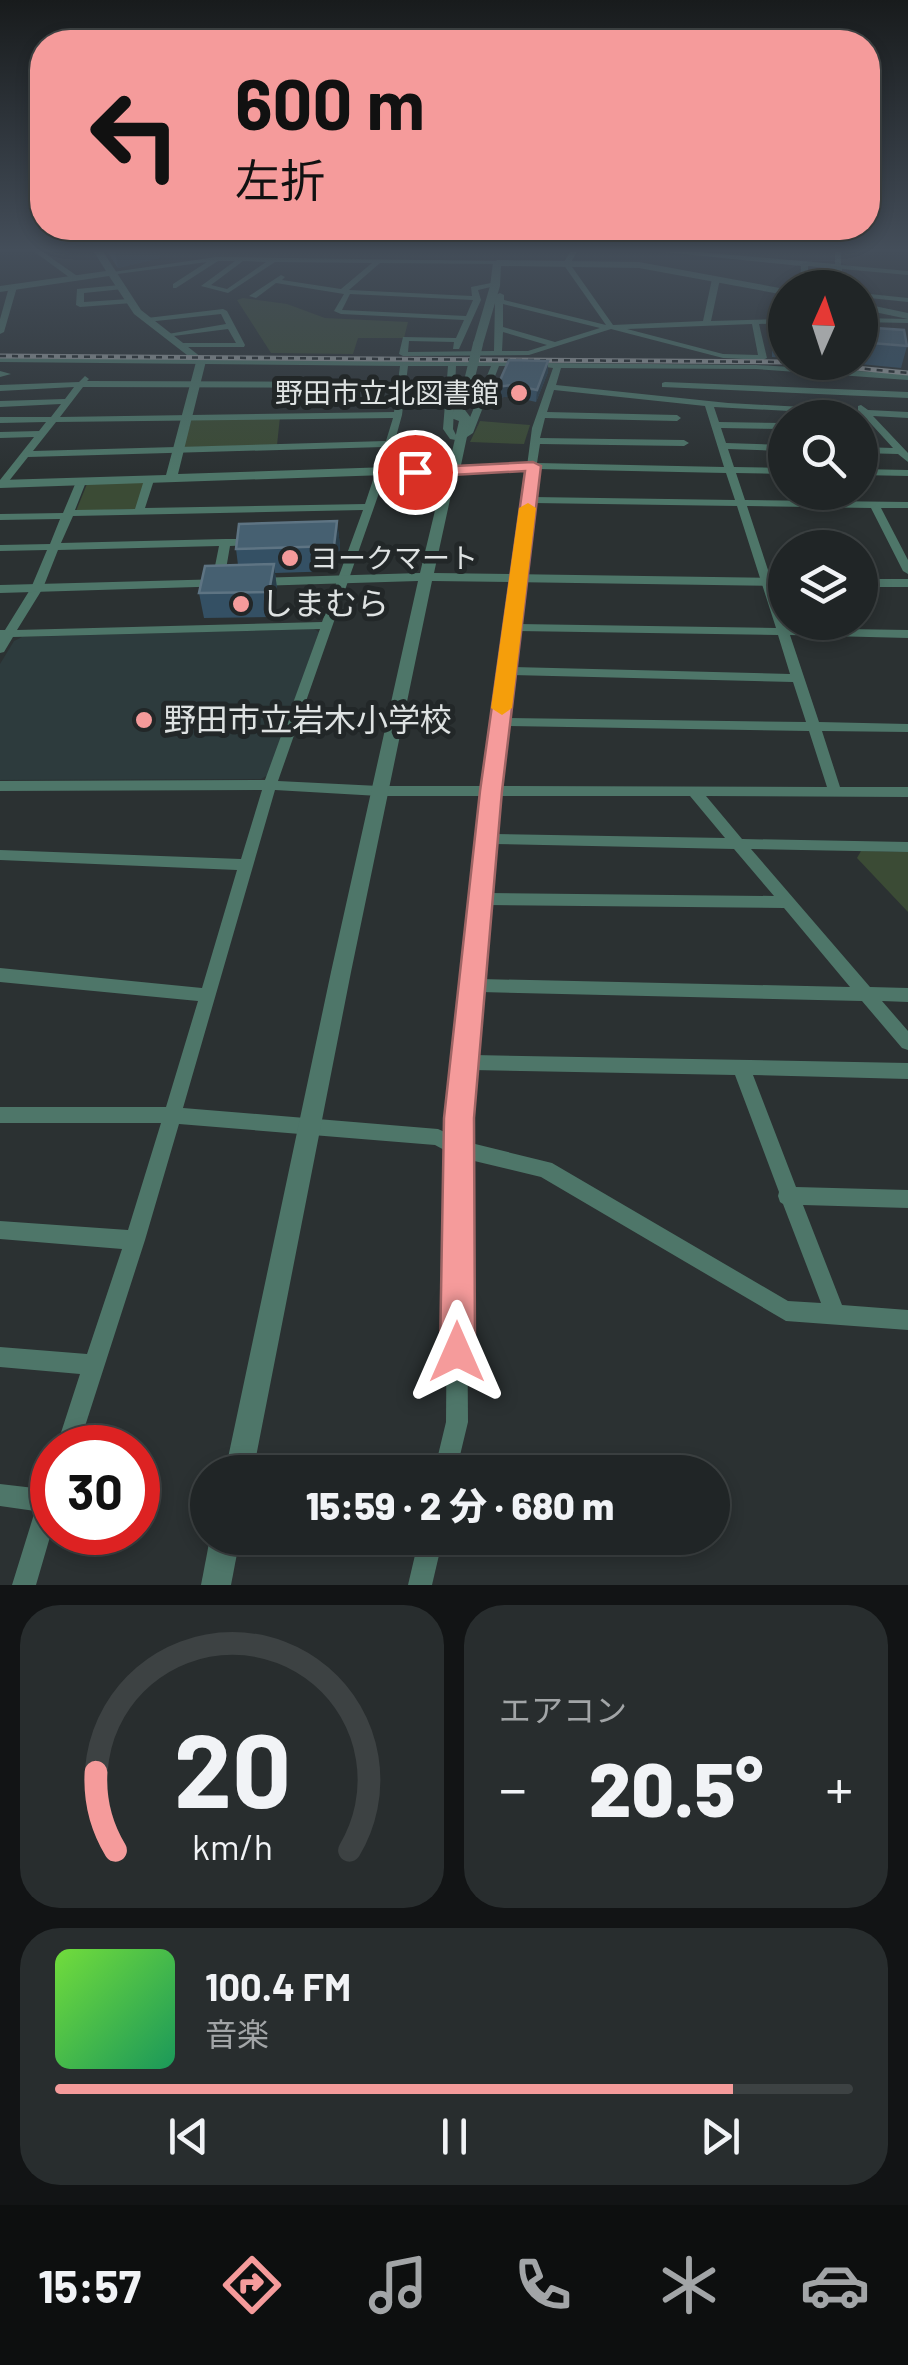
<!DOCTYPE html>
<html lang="ja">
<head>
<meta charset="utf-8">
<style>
	:root { --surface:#202526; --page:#282d2e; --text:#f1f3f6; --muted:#a2a5a7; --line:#3d4243; --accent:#f59b9b }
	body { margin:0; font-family:Barlow,"Noto Sans JP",sans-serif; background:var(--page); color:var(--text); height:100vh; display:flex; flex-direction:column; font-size:38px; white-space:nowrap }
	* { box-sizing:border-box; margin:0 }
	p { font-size:32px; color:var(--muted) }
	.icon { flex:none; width:55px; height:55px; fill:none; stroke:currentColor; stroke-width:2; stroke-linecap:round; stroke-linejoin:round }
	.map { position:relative; height:1585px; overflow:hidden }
	.details { display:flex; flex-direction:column; gap:20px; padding:20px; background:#121415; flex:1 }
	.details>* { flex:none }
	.guide { position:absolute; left:30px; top:30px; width:850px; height:210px; border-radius:40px; box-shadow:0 5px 15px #0003,0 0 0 2px var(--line); background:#f59b9b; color:#111; overflow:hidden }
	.needle { width:65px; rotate:3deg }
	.controls { position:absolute; left:768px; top:270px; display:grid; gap:20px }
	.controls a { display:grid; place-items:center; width:110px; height:110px; border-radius:50%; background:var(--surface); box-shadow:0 5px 15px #0003,0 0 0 2px var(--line); font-size:50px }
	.speed { position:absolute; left:30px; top:1425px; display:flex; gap:20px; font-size:50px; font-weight:700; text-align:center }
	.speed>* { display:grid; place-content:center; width:130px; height:130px; border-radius:50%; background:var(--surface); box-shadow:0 5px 15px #0003,0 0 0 2px var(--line); line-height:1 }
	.speed .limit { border:15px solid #d22; background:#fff; color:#111 }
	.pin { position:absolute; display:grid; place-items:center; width:85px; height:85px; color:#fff; margin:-42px; border:5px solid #fff; border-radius:50%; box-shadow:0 2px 10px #0007 }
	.me { position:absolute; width:110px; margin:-55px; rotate:0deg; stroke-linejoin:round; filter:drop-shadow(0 0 8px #0008) }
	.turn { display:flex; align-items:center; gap:35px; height:210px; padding:0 40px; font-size:45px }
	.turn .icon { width:130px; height:130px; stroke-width:2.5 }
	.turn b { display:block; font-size:70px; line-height:85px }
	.big { font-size:75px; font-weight:800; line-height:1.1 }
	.details .widget { flex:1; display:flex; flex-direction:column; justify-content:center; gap:15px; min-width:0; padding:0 35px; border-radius:40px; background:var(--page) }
	.details .dial { align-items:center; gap:0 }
	.dial svg { height:260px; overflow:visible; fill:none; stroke:var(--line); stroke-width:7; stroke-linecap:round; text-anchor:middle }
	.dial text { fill:var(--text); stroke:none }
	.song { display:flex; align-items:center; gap:30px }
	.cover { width:120px; height:120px; border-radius:15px; background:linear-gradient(135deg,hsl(100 70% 55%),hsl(150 70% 35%)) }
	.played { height:10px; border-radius:5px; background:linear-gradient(90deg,var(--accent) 85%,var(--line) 85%) }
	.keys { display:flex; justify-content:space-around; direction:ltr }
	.heat { display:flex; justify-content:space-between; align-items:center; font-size:55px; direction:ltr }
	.details .tiles { flex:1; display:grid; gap:20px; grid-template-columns:1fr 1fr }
	.widget:last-child { grid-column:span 2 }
	.trip { position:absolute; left:190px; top:1455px; width:540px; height:100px; border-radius:50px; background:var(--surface); box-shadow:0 5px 15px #0003,0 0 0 2px var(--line); font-weight:800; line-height:100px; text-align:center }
	.tab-bar { display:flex; height:160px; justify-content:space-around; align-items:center; background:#0d0f0f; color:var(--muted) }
	.tab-bar .icon { width:70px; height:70px }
	.tab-bar .on { color:var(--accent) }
	.tab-bar b { font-size:45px; color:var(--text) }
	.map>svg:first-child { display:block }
	.built { fill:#2d3b3d }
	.green { fill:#3b4b35 }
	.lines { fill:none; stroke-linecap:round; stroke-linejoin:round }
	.minor { fill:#4e7669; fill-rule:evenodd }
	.tertiary { fill:#4e7669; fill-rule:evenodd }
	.rail-casing { stroke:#979c9c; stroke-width:5 }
	.rail { stroke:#222728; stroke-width:2.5; stroke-dasharray:6; stroke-linecap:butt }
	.tertiary-bridge { stroke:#4e7669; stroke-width:10 }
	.wall { fill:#345064 }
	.shaded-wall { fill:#293d4a }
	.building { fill:#466071; stroke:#5e7483; stroke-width:2.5 }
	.route { fill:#f59b9b; stroke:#9f6565; stroke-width:2.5 }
	.slow { fill:#f59e0b }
	.poi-dot { fill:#f59b9b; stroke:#222728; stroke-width:4 }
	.labels { text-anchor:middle; stroke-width:10; stroke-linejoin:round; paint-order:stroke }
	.far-poi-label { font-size:28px; fill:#dee2e2; stroke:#222728; text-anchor:end }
	.poi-label { font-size:32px; fill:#dee2e2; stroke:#222728; text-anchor:start }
</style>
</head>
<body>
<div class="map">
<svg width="908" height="1585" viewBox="0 0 908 1585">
	<rect width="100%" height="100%" fill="#2b3132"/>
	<polygon class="built" points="314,629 319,632 268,775 261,779 0,780 0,664 14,641 22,637"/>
	<g class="green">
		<polygon points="243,298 287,304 325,318 408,322 404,338 358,338 353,354 271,353 237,300"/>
		<polygon points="280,417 277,445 183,447 192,418"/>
		<polygon points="480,421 530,425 524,444 470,442"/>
		<polygon points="145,482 136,509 76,511 87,484"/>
		<polygon points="861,851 908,852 908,912 857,858"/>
	</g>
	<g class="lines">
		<g class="minor">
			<polygon points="32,250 40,250 80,278 73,280"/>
			<path d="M571,250H578L570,264L613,325L703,321L712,279L716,277L720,279L711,321L785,319V323L759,324L767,358L763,360L723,358L611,329L529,355L403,356L399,354L403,337L456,338L464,320L341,314L334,311L344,294L276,283L256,298L249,296L281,275L285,277L282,280L341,289L372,263L275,262L228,293L201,286L235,261H218L176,288H173V284L207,262L110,275L106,273L216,257L497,261L499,264L380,263L349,290L472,296L471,287L491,283V287L478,290L481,300L459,349H453L454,342L409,341L408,352L494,351L495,301L496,295L500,293L504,295V300L606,325L563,264ZM243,261L266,262L227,289L211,285ZM350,294L473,300L466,316L342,310ZM503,304L600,328L555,342L503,327ZM752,324L758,355L723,354L627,329ZM503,332L547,345L528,351H502Z"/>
			<polygon points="645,250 676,250 835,264 835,250 841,250 841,265 908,271 908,275 842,269 842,288 834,288 834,269 808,266 808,288 800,288 801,266"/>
			<polygon points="13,285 17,287 4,332 0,334 0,319 9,287"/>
			<polygon points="120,285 123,285 123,289 84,293 84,302 129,299 133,301 132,303 80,307 76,305 77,289"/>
			<polygon points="860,293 908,298 908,302 860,297"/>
			<polygon points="223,309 227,311 245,345 244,347 179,347 175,345 179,343 236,343 228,329 166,337 162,335 226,324 221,314 147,322 143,320 147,318"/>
			<polygon points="860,318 908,319 908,323 860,322"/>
			<path d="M0,358L526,362V366H499L473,433L461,441L450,439L443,429L448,366H408L402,415L386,473L278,781L379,786H485L532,428L553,368L546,367V363L756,365L908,374V380L756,369L561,368L556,385L728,403L858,410V406L861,405L868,410L908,412V418L873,416L908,453V462L898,454L860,453V447L893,448L863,415L714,407L719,422L785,423V429L721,428L726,443L785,445V451L728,449L734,467L785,468V474L736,473L745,500L908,502V508H881L908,560V574L903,571L871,508L747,506L787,628L908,630V638L790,635L819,722L908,724V732L822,731L840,787H908V797L706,796L742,839L908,842V852L751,849L870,987L908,988V1002L882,1001L908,1031V1050L902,1048L862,1001L480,992L474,1055L908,1063V1079L753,1075L796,1187L908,1190V1208L803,1205L842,1305L908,1310V1330L786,1321L541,1177L466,1159L468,1422L456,1472H434L446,1422L448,1152L435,1145L179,1124L145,1240L78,1448H56L80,1374L0,1367V1347L87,1354L122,1249L0,1239V1221L128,1230L161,1123H0V1107H166L198,1001L0,982V968L202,988L237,870L0,860V850L241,859L262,790L0,791V781L265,780L320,629L13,637L4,652L0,653V630H5L31,588L47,550L0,551V545L50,544L60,519L0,520V514L63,513L76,482L81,479L86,482L75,510L135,509L144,480L149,477L154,480L145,508L365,504L384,447L28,457L5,486H0V480L34,437L0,438V432L39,431L46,422L0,423V417H51L61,404L0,407V401L65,399L74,387L0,391V385L79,382L85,376L89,379L87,381L398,382L400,366L0,362ZM456,366H491L464,432L457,437L453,429ZM83,387L397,388L394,412L60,417ZM554,390L705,406L724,467L537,463L540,444L684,446L689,443L684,440L540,438L545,418L677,421L681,418L677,415L547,412ZM393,418L386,441L33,451L56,422ZM537,469L726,473L735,500L533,497ZM533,503L737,506L776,628L518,624ZM363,510L322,622L17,630L43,588L58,550L219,546L212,581L218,584L224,581L230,546L251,545L256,542L251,539H225L61,543L73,516ZM517,631L778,635L790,674L513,667ZM512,675L793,682L806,722L507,718ZM506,726L809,731L827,787L498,786ZM275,790L379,796H484L449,1134L438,1129L183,1108ZM497,796H690L725,838L494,834ZM493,844L734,849L774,896L489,893ZM488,905L784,908L850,987L481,979ZM473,1070L735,1075L779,1192L778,1196L780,1202L783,1204L821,1303L788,1301L552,1163L467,1142Z"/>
			<polygon points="0,371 11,374 0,377"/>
			<polygon points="665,382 908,392 908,398 662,387 662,383"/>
			<polygon points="860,469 908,470 908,476 860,475"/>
			<polygon points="52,1483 52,1530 36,1585 12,1585 35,1511 0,1506 0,1484 43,1489"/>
			<polygon points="419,1538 443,1538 432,1585 408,1585"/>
		</g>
		<g class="tertiary">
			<polygon points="93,250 102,250 141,310 206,361 178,474 449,465 459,421 451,418 465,377 470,374 475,377 465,410 471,418 461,465 533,462 539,466 533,470 456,472 434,573 785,578 785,586 432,581 351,972 253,1472 225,1472 331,972 418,581 256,586 249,582 256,578 420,573 444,473 0,488 0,480 166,475 196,362 134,314 109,276 0,292 0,286 106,271"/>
			<polygon points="497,260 639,262 785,289 785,295 639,268 501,266 500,286 483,344 478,347 473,344 490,286 493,263"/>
			<polygon points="860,303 908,313 908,319 860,309"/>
			<polygon points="225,579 232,583 230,586 0,593 0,585"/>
			<rect x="860" y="579" width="48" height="8"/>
			<polygon points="210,1538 240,1538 231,1585 201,1585"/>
		</g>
		<g class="rail-casing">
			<g id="rail">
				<polyline points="0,356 785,362"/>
				<polyline points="793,362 908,373"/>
			</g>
		</g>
		<use href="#rail" class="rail"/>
		<polyline class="tertiary-bridge" points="470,377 478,344"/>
	</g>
	<g class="wall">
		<polygon points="106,250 161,250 161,252 159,253 160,258 118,268"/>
		<polygon points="860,318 861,327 907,346 901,368 839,362 860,362"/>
		<polygon points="776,321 785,322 785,358 772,357 772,342"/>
		<polygon points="548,372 536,402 511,396 497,398 497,387"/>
		<polygon points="337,521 340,546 337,571 275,573 277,589 273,617 204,618 199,593 238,565 236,549"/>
	</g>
	<g class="shaded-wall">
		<polygon points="126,250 161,250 161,252 159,253 160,258 118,268 115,253"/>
		<polygon points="548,361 548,372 536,402 537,390"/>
		<polygon points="512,385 511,396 497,398 497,387"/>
		<polygon points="337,521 340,546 337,571 334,546"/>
		<polygon points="274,564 277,589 273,617 269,592"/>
	</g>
	<g class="building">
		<polygon points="860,318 861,327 904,330 907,346 860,342"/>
		<polygon points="776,321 785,322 785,336 776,336"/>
		<polygon points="509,360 548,361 537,390 512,385 497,387"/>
		<polygon points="337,521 334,546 236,549 239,524"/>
		<polygon points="274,564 269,592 199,593 205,566"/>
	</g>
	<linearGradient id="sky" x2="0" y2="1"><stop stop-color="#181b1c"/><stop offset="0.53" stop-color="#444e5a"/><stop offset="1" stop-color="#444e5a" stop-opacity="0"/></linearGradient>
	<rect width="908" height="472" fill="url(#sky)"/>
	<polygon class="route" points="533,462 541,466 502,791 474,1118 475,1352 469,1364 457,1369 445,1364 440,1352 444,1118 480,791 525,471 415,477 407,472 415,468"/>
	<polygon class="slow" points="528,503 536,508 512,708 502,715 491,708 519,508"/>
	<g class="poi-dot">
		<circle cx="519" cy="393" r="10"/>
		<circle cx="290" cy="558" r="10"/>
		<circle cx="241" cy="604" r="10"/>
		<circle cx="144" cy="720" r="10"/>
	</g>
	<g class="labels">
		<g class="far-poi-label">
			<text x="499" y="403">野田市立北図書館</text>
			<text x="310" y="568" text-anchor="start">ヨークマート</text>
		</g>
		<g class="poi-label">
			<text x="261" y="615">しまむら</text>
			<text x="164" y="731">野田市立岩木小学校</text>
		</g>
	</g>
</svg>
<div class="controls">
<a><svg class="needle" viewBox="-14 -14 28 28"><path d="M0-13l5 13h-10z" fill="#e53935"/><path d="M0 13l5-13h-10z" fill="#a2a5a7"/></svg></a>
<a><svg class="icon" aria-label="search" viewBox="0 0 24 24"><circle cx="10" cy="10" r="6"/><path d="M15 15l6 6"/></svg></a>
<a><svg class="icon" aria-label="layers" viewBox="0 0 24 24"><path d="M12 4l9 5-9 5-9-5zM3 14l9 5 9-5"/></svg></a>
</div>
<div class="speed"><div class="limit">30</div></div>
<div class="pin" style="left:415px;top:472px;background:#d93025"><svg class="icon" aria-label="arrive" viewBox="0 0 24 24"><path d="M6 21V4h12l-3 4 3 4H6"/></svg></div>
<svg class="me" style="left:457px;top:1352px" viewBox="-20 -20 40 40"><path d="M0-17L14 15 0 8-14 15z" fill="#f59b9b" stroke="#fff" stroke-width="4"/></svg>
<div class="trip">15:59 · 2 分 · 680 m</div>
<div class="guide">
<div class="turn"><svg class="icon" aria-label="left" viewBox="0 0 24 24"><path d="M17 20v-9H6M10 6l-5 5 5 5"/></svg><div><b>600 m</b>左折</div></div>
</div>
</div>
<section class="details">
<div class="tiles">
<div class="widget dial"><svg viewBox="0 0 100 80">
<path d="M14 69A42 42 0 1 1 86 69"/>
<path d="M14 69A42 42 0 0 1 8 45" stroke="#f59b9b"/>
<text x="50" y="56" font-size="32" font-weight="700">20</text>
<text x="50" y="72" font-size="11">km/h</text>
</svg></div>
<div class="widget"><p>エアコン</p>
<div class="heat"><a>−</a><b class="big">20.5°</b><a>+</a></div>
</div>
<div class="widget">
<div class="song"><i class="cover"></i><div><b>100.4 FM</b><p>音楽</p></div></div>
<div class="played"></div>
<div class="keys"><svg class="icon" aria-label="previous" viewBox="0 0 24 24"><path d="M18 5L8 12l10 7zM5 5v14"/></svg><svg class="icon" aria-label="pause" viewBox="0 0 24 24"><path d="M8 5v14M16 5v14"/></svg><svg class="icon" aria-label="next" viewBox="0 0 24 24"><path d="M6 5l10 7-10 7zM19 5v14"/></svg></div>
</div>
</div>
</section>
<nav class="tab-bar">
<b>15:57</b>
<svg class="icon on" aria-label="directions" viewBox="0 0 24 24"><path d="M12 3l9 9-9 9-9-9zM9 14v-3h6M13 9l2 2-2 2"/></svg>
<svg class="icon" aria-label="music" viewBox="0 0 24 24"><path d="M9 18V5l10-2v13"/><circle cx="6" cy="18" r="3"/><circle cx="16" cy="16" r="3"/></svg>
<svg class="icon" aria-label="phone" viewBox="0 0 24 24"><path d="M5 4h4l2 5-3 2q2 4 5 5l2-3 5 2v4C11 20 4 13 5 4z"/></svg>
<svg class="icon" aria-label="climate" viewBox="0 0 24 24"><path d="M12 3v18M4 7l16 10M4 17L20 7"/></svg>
<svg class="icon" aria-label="car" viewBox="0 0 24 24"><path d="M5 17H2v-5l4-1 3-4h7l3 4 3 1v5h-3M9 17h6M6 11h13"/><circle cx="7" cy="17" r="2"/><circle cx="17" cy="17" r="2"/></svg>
</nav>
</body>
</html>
